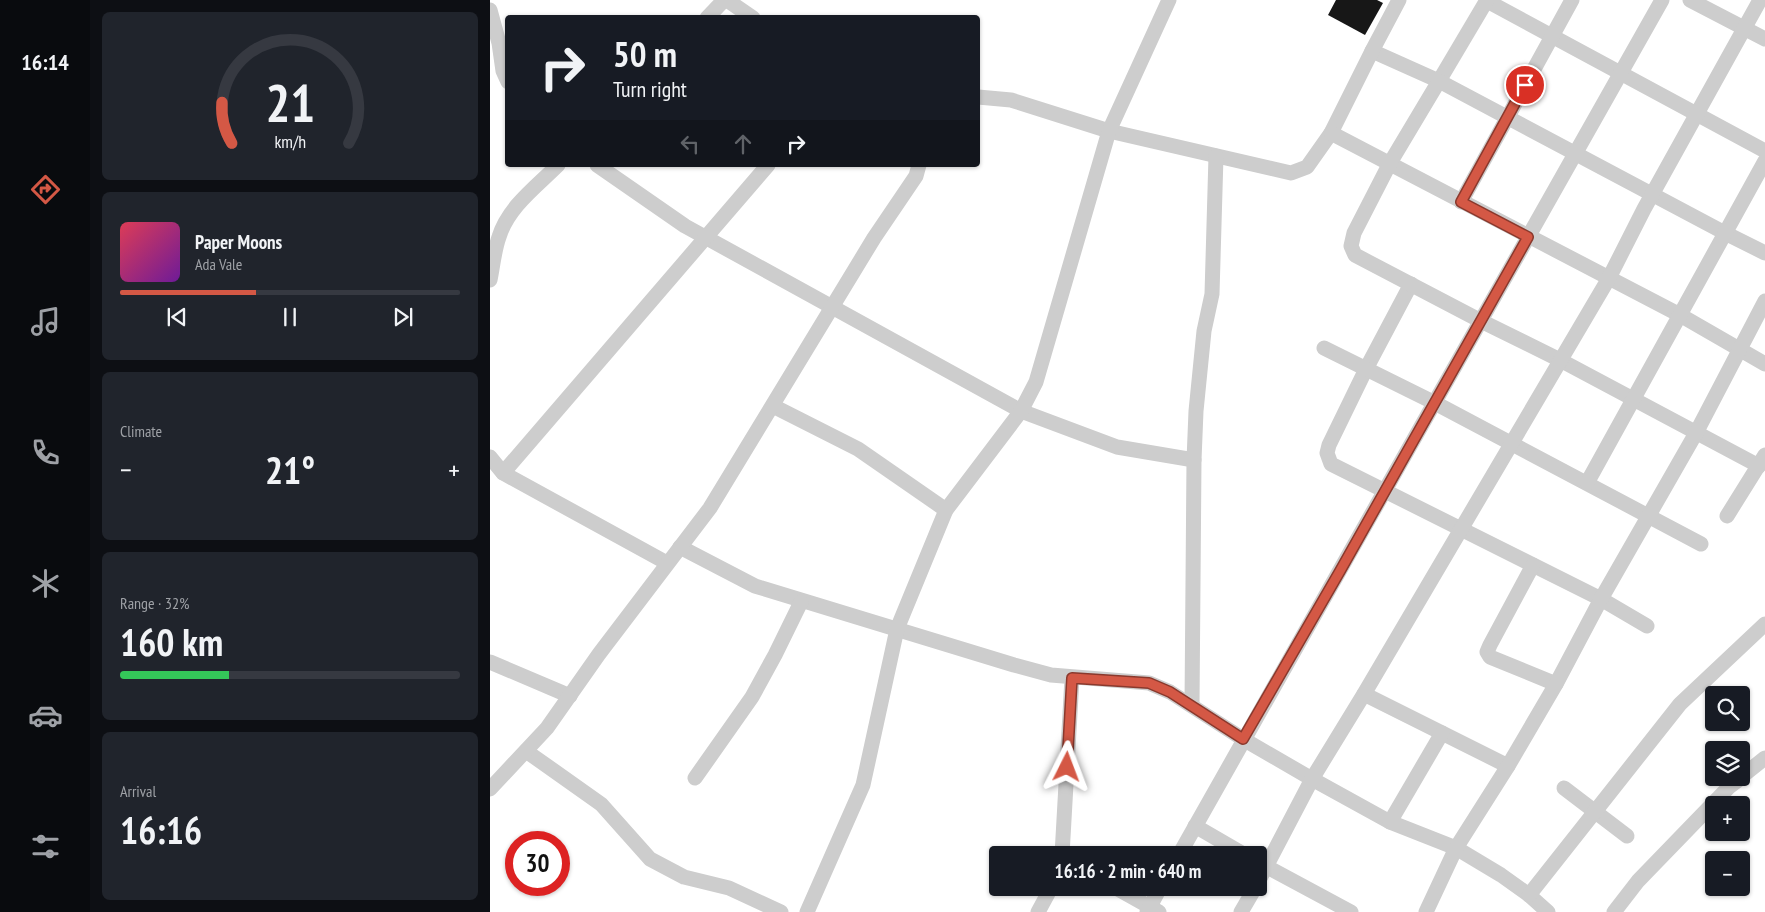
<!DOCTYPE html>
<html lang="en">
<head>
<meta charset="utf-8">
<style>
	:root { --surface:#171b24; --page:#20242c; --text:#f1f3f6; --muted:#9ea1a6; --line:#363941; --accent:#d45845 }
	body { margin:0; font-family:"PT Sans Narrow",sans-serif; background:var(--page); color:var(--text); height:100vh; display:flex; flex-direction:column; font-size:19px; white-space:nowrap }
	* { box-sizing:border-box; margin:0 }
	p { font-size:16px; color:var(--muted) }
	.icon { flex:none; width:28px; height:28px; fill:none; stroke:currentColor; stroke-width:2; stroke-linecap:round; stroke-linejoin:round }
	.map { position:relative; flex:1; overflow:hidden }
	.side { display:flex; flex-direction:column; gap:12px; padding:12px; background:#0d0f14; width:400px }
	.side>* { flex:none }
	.guide { position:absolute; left:15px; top:15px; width:475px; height:152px; border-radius:5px; box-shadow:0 1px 4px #0004; background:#171b24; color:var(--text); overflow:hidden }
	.controls { position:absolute; left:1215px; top:686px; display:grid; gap:10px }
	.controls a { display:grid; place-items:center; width:45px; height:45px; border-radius:5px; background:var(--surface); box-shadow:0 1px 4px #0004; font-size:25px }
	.speed { position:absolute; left:15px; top:831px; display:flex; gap:10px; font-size:25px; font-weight:700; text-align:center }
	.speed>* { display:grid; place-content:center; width:65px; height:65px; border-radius:50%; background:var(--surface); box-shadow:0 1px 4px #0004; line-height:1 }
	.speed .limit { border:8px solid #d22; background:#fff; color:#111 }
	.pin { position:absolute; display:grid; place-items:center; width:42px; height:42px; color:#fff; margin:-21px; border:2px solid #fff; border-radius:50%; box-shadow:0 1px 5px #0007 }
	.me { position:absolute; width:55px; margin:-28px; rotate:3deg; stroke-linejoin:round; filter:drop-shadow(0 0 4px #0008) }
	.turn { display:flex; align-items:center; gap:18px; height:105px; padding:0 25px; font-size:22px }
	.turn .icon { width:65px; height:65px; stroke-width:2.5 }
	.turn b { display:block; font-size:35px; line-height:42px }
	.lanes { display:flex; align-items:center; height:48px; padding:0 25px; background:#0003; justify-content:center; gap:25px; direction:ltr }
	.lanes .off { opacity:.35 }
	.big { font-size:38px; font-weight:800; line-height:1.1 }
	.side .widget { flex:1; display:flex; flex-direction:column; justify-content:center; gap:8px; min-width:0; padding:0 18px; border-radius:8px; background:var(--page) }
	.side .dial { align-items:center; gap:0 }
	.dial svg { height:130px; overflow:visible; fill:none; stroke:var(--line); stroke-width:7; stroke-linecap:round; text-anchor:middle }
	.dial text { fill:var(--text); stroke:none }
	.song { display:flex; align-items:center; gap:15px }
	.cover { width:60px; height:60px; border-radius:8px; background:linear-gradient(135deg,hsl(350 70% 55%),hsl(280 70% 35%)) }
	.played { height:5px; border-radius:2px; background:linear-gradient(90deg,var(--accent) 40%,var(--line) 40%) }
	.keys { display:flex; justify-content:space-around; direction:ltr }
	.heat { display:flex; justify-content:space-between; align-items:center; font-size:28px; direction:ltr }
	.charge { height:8px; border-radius:4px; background:linear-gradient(90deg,#34c759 32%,var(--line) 0) }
	.trip { position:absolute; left:499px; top:846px; width:278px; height:50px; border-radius:5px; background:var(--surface); box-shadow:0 1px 4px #0004; font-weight:800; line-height:50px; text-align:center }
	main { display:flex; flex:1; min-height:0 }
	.tabs { display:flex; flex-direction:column; width:90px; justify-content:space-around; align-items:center; background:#090b0e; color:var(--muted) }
	.tabs .icon { width:35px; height:35px }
	.tabs .active { color:var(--accent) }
	.tabs b { font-size:22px; color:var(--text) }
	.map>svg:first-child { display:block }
	.building { fill:#171717 }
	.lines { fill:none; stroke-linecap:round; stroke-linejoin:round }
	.minor { stroke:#cdcdcd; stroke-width:15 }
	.route-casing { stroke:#8a392d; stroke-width:12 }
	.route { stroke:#d45845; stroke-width:9 }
</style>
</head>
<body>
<main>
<nav class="tabs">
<b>16:14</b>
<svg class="icon active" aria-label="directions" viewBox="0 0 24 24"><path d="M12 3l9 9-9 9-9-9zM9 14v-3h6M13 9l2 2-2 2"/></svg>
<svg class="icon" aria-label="music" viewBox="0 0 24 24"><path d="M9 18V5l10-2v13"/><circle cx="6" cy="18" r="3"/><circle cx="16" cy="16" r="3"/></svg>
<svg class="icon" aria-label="phone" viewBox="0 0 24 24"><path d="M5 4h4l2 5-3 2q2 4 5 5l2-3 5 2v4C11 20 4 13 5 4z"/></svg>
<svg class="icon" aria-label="climate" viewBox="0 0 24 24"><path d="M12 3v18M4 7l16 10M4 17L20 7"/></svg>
<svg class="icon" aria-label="car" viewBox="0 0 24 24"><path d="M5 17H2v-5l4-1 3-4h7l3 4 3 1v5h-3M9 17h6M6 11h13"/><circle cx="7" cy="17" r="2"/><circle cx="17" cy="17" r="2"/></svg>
<svg class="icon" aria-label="filters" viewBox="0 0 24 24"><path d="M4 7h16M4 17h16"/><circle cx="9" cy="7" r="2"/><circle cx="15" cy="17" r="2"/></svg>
</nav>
<section class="side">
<div class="widget dial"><svg viewBox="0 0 100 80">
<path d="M14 69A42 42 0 1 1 86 69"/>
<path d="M14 69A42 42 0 0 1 8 44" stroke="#d45845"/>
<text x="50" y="56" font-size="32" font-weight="700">21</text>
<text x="50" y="72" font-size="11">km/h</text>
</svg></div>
<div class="widget">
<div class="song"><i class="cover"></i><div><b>Paper Moons</b><p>Ada Vale</p></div></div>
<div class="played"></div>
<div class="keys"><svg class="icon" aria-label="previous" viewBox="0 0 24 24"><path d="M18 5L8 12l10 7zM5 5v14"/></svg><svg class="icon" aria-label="pause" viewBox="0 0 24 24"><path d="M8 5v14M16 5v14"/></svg><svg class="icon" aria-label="next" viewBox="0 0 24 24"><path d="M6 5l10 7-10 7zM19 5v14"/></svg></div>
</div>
<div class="widget"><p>Climate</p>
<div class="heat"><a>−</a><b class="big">21°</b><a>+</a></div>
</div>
<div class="widget"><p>Range · 32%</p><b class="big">160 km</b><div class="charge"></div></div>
<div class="widget"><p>Arrival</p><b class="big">16:16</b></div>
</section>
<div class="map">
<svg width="1275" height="912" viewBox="0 0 1275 912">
	<rect width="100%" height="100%" fill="#fff"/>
	<polygon class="building" points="846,0 887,0 893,3 875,35 838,15"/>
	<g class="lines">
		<g class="minor">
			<polyline points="237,0 263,18"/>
			<polyline points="1200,0 1275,39"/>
			<polyline points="997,1 1275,151"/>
			<polyline points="0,10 9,43 13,71 18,82"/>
			<polyline points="217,18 234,0"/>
			<polyline points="882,51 949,81 997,0"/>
			<polyline points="488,97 521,100 619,131 801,173 817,167 841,133 882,51 909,0"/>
			<polyline points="841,133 1190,315 1275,364"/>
			<polyline points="107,165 195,226 531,411 627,447 704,460"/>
			<polyline points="971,202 1082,0"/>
			<path d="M0,280C3,266 4,251 9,237C18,207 47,186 68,165"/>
			<polyline points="921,284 876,369 839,445 837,453 841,464 1111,599 1157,626"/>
			<polyline points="834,348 945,403 1211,544"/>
			<polyline points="283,406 368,449 456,510"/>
			<polyline points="0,457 13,473 177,563"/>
			<polyline points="1269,466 1070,360 991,321 865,255 861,246 864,233 900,163 949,81 1235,233 1275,253"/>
			<polyline points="13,473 278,165"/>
			<polyline points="1097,483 1275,161"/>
			<polyline points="1237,516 1275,455"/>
			<polyline points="190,547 265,586 524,665 561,675 659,683 680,692 753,739 822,779 900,822 966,848 1011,875 1039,895 1058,912"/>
			<polyline points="1043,565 1000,645 997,652 1000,657 1066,684"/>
			<polyline points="0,662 80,696"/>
			<polyline points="874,694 1018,766"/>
			<polyline points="702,705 704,460 706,411 714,331 722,294 726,156"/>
			<polyline points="36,751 111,804 160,859 194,877 239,888 291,912"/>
			<polyline points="1251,777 1275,758"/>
			<polyline points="205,778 262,697 285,655 311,602"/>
			<polyline points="1074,788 1137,836"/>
			<polyline points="0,789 57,728 109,654 220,508 384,238 426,176 429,165"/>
			<polyline points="900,822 952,733"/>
			<polyline points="705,826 755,855"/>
			<polyline points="572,855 582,678"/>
			<polyline points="689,855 1172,0"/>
			<polyline points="768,862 861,912"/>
			<polyline points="768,882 822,779 874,694 1119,278 1154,209 1270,0"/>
			<polyline points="626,888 669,912"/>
			<polyline points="1039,895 1190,704 1275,624"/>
			<polyline points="317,912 373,785 407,629 456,510 531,411 546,382 619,131 679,0"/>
			<polyline points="548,912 561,888"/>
			<polyline points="657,912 670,888"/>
			<polyline points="751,912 765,888"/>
			<polyline points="936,912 966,848 1018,766 1066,684 1111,599 1206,433 1275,301"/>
			<polyline points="1124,912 1148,881 1239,787 1251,778"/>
		</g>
	</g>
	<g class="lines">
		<g class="route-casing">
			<polyline id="route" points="577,767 582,678 659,683 680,692 753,739 850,571 1038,237 971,202 1035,85"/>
		</g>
		<use href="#route" class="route"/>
	</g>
</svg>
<div class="controls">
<a><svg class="icon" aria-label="search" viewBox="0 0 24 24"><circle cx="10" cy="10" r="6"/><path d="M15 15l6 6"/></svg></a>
<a><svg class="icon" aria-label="layers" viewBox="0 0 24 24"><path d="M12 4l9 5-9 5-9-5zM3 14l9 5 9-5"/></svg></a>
<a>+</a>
<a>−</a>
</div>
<div class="speed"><div class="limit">30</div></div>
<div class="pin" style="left:1035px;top:85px;background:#d93025"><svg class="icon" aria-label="arrive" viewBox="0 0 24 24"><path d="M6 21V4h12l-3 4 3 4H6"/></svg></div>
<svg class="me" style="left:577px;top:767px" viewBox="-20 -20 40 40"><path d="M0-17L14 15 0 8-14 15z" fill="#d45845" stroke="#fff" stroke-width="4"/></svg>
<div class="trip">16:16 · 2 min · 640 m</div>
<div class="guide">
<div class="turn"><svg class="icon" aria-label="right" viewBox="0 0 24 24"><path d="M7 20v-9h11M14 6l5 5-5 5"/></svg><div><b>50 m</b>Turn right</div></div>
<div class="lanes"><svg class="icon off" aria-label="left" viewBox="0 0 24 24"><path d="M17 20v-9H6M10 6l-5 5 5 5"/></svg><svg class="icon off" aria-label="ahead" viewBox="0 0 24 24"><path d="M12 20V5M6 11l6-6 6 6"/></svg><svg class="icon" aria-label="right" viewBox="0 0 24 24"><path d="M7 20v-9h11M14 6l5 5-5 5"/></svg></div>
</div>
</div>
</main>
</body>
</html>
